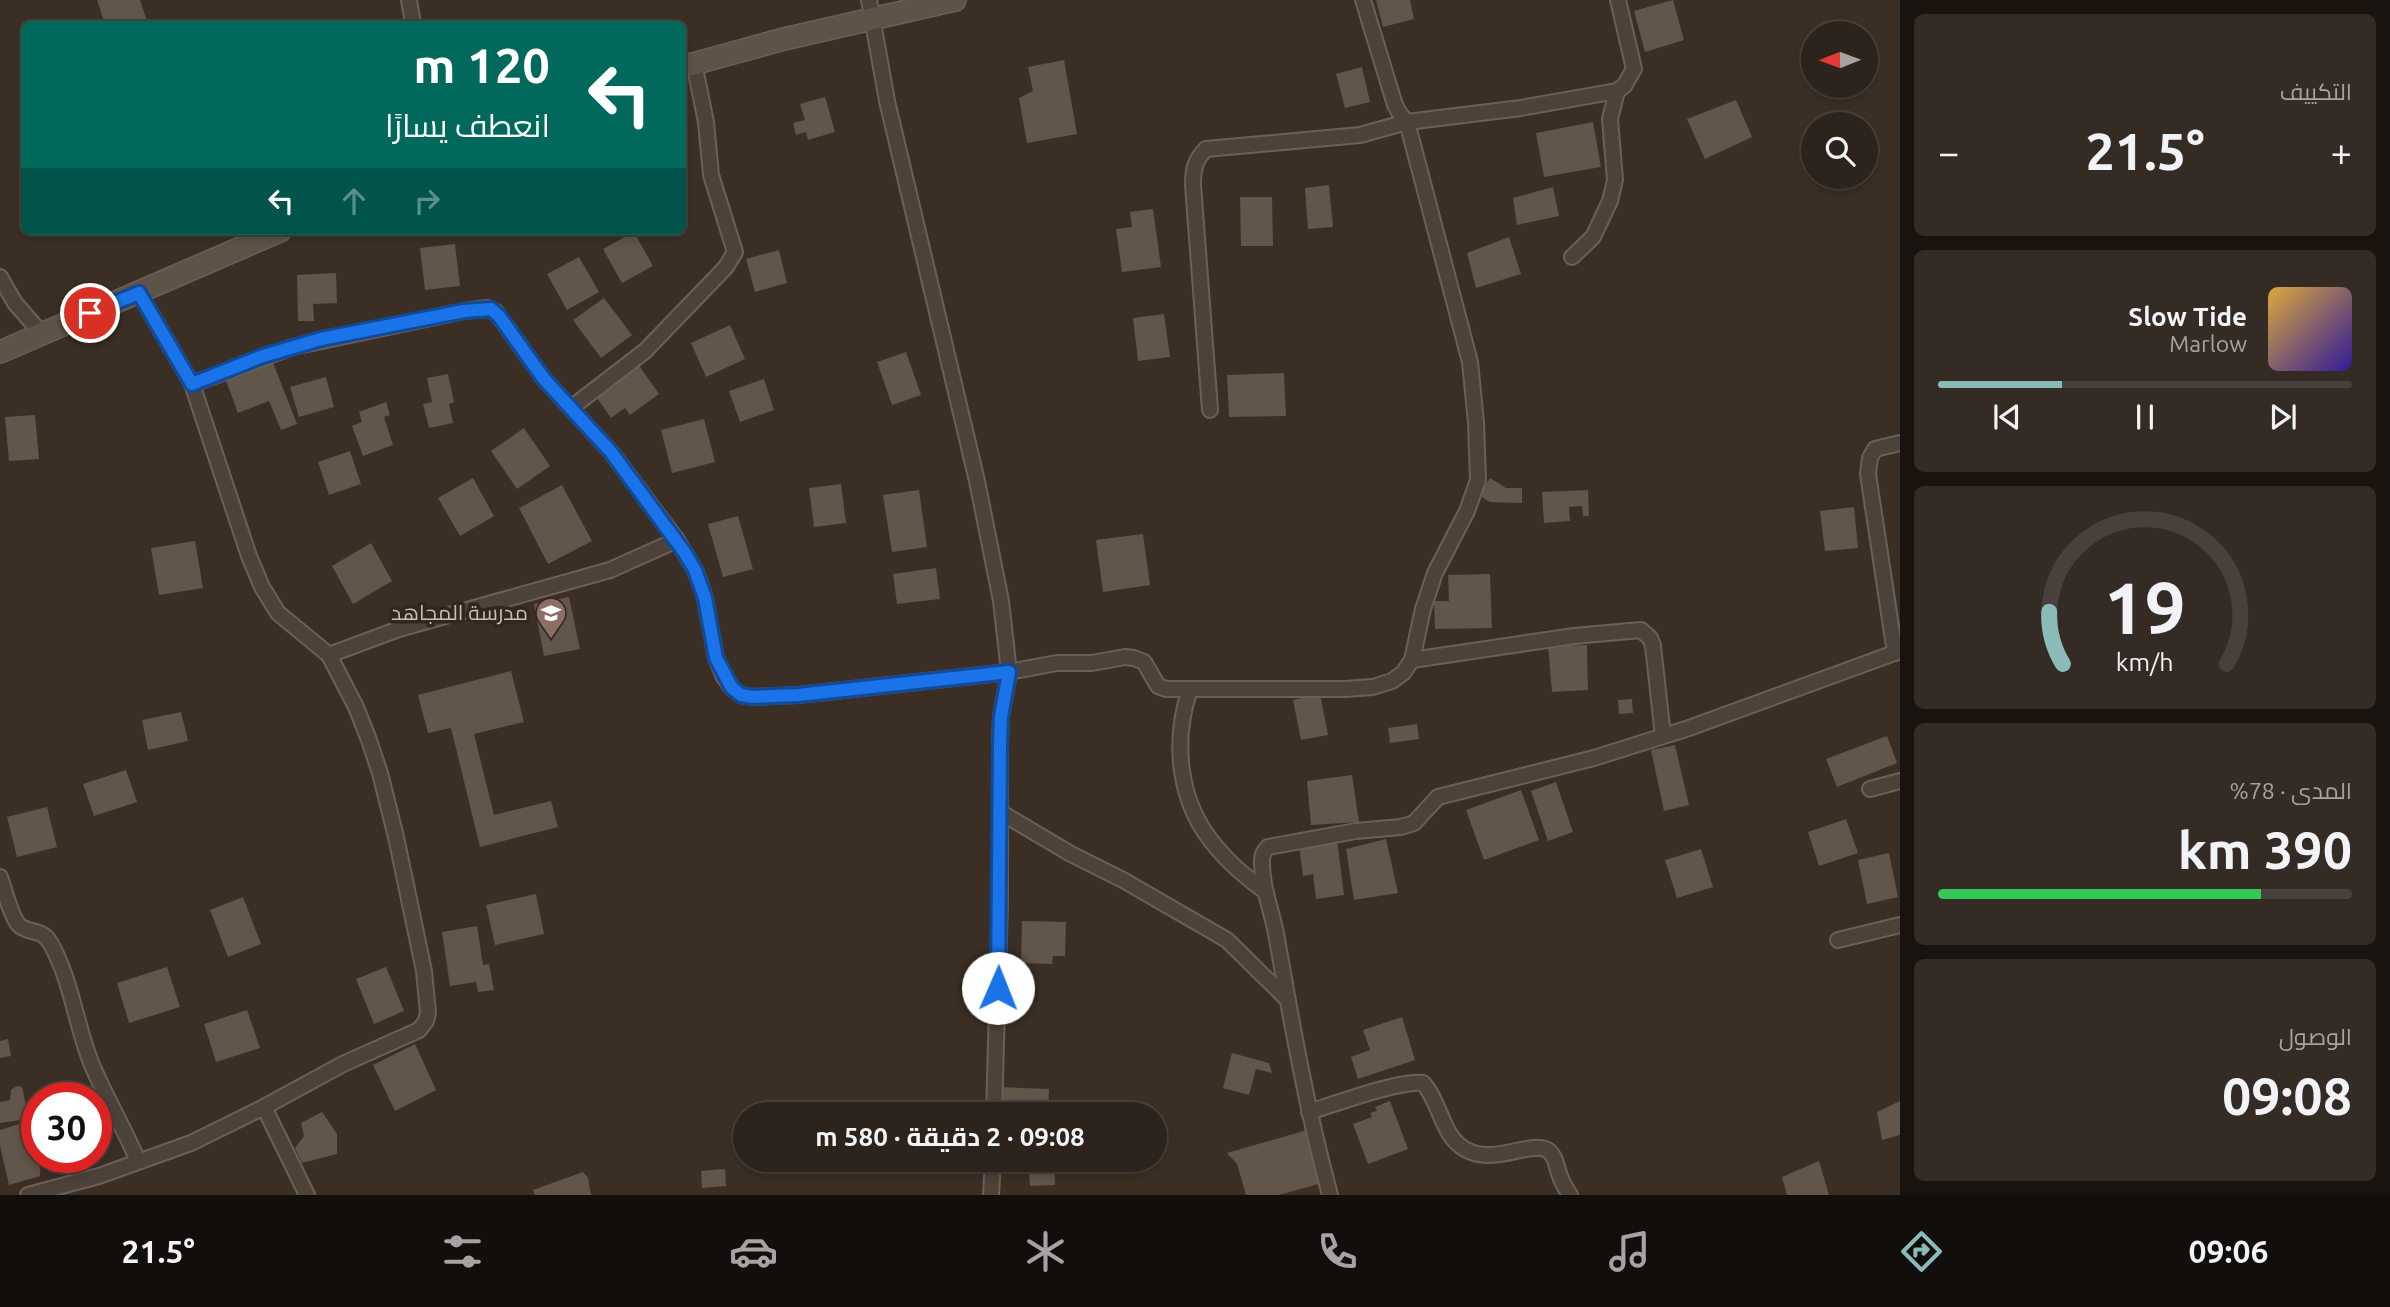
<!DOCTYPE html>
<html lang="ar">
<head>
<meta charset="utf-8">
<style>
	:root { --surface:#2c231c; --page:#342b25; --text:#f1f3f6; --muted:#a6a4a3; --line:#48403b; --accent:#8bbbb9 }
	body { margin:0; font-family:Ubuntu,Cairo,sans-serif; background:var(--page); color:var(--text); direction:rtl; height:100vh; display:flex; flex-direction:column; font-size:26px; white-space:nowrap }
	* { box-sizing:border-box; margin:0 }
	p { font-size:23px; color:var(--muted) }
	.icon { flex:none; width:38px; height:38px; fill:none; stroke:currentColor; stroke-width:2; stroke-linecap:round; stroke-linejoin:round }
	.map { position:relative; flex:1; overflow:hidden; direction:ltr }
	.sheet { display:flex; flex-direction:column; gap:14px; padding:14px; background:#18130f; width:490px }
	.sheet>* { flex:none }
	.top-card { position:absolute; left:21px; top:21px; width:665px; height:214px; border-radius:10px; box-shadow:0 4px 10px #0003,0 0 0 2px var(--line); direction:rtl; background:#00695c; color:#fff; overflow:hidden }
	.needle { width:46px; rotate:269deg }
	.fabs { position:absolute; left:1801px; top:21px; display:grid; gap:14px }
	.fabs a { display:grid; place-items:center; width:77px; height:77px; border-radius:50%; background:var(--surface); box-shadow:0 4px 10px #0003,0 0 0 2px var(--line); font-size:35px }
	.speed { position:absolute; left:21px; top:1082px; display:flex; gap:14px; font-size:35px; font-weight:700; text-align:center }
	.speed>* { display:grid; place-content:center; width:91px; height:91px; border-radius:50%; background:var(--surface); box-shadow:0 4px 10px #0003,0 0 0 2px var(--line); line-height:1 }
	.speed .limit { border:10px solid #d22; background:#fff; color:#111 }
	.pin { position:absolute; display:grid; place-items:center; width:60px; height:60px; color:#fff; margin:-30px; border:4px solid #fff; border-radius:50%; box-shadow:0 2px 7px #0007 }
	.me { position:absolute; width:77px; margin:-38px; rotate:1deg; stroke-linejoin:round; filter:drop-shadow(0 0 5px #0008) }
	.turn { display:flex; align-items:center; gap:24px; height:147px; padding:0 21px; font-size:32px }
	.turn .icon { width:91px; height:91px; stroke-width:2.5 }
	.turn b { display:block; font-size:49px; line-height:60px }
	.lanes { display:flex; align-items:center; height:66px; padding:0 21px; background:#0003; justify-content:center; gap:35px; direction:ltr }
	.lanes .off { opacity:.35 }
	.big { font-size:52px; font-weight:700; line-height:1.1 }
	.sheet .card { flex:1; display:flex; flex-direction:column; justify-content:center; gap:10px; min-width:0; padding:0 24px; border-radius:10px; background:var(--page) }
	.sheet .dial { align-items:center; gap:0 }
	.dial svg { height:182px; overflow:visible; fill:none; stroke:var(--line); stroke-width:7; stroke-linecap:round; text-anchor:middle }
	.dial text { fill:var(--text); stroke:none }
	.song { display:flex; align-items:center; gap:21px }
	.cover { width:84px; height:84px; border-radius:10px; background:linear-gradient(135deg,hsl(40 70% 55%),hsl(250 70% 35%)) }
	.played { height:7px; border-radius:4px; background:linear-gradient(90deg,var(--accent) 30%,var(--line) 30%) }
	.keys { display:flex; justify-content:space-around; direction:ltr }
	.heat { display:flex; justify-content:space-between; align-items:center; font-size:38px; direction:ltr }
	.charge { height:10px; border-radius:5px; background:linear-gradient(90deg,#34c759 78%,var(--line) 0) }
	.trip { position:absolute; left:733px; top:1102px; width:434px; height:70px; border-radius:35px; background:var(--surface); box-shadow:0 4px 10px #0003,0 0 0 2px var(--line); font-weight:700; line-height:70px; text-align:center; direction:rtl }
	.tab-bar { display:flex; height:112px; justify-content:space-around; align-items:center; background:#120e0b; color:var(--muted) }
	.tab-bar .icon { width:49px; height:49px }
	.tab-bar .current { color:var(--accent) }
	.tab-bar b { font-size:32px; color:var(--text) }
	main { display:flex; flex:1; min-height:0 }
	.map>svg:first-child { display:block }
	.building { fill:#625549 }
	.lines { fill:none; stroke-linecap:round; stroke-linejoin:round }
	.street-casing { stroke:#6a6057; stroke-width:18 }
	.secondary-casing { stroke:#6a6057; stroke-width:24 }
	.street { stroke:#4c4239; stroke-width:14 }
	.secondary { stroke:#5e5347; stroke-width:21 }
	.route-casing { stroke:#114b97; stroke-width:18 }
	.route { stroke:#1a73e8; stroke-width:12 }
	.labels { text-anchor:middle; stroke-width:7; stroke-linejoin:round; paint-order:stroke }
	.poi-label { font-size:21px; fill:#c7beb5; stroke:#31271e; text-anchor:end }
</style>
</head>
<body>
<main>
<section class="sheet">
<div class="card"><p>التكييف</p>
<div class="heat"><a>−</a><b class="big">21.5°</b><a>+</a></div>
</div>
<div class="card">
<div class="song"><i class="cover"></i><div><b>Slow Tide</b><p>Marlow</p></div></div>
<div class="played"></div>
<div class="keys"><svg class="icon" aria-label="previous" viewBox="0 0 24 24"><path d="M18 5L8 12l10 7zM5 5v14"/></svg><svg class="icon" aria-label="pause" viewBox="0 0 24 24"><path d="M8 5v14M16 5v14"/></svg><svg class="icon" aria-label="next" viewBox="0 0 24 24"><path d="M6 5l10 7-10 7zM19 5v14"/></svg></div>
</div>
<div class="card dial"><svg viewBox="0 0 100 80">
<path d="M14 69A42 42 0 1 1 86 69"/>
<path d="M14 69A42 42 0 0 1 8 46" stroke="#8bbbb9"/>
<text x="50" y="56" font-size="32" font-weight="700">19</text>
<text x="50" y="72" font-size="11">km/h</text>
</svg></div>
<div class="card"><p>المدى · 78%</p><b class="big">390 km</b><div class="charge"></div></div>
<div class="card"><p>الوصول</p><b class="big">09:08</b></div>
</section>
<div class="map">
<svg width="1900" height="1195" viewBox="0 0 1900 1195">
	<rect width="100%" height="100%" fill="#3b2f25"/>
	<g class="building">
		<polygon points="97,0 140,0 148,24 105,24"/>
		<polygon points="1376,0 1410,0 1414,19 1383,27"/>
		<polygon points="1673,0 1684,40 1645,52 1634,11"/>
		<polygon points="1064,60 1077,134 1027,143 1019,98 1033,91 1028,67"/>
		<polygon points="1362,67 1370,102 1345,108 1336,74"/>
		<polygon points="825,97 835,132 808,140 806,132 796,135 793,123 805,120 800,104"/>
		<polygon points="1736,100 1752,137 1705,159 1687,119"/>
		<polygon points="1593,122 1601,167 1544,177 1536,133"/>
		<polygon points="1329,185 1333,227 1308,229 1305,188"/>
		<polygon points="1553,187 1559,216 1517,225 1513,198"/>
		<polygon points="1240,197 1272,197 1273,246 1241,246"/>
		<polygon points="1153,209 1161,267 1122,272 1116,229 1132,227 1130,212"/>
		<polygon points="634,232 653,266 622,283 603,249"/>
		<polygon points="1509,237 1521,274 1476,288 1467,253"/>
		<polygon points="455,244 460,286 425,290 420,248"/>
		<polygon points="779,250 787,283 755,292 746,259"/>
		<polygon points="579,257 599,292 567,310 547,274"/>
		<polygon points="336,273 337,303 313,304 314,321 298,321 297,275"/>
		<polygon points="604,298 632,335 601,358 573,320"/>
		<polygon points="1164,314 1170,357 1138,361 1133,318"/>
		<polygon points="730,325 745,359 706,377 691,343"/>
		<polygon points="906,352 921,395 892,405 877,362"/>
		<polygon points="272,360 297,424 281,430 269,401 238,413 225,378"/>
		<polygon points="638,364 659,394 630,415 625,408 611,418 595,395"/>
		<polygon points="1284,373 1286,416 1229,417 1227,375"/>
		<polygon points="448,374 454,402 449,404 453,423 429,428 423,404 432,402 427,378"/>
		<polygon points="326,377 334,407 299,417 290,387"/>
		<polygon points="764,379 774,410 740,422 729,391"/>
		<polygon points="386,402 390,415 384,417 393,445 363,456 352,426 362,422 359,412"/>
		<polygon points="35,415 39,459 9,461 5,417"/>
		<polygon points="704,419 715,462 672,473 661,430"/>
		<polygon points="524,428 550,466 517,489 491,451"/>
		<polygon points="350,451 361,484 329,495 318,462"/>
		<polygon points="473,478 494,516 460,536 438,498"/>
		<polygon points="1490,478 1506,488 1522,488 1522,503 1490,502 1479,495"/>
		<polygon points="841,484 846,523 814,527 809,488"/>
		<polygon points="562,485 592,541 548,564 519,508"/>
		<polygon points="919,490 927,547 892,552 883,495"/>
		<polygon points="1588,490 1589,516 1583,516 1582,506 1569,507 1570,521 1544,523 1542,492"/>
		<polygon points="1854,507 1858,548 1825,551 1820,511"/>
		<polygon points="738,516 753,569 723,577 708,524"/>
		<polygon points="1143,534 1150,585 1103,592 1096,540"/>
		<polygon points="195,541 203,588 159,595 151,548"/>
		<polygon points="371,543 392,581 353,604 332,566"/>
		<polygon points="936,568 940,599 897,604 893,574"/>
		<polygon points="1490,574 1492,628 1435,629 1434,601 1449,601 1448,575"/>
		<polygon points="569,597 580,649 544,656 534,604"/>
		<polygon points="1587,645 1588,690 1552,692 1548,646"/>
		<polygon points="511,671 524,722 474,734 494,815 551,801 558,827 480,847 451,728 428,733 418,695"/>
		<polygon points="1320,694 1328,735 1301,740 1293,700"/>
		<polygon points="1632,699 1633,713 1619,714 1618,700"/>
		<polygon points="181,712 188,741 148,750 142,720"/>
		<polygon points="1417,724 1419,739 1390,743 1388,728"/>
		<polygon points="1887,736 1897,763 1837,787 1826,759"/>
		<polygon points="1675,745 1689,805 1664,811 1651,750"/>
		<polygon points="126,770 137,802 94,816 83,784"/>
		<polygon points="1352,775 1359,822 1311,825 1307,781"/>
		<polygon points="1556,782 1573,832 1548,841 1531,791"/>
		<polygon points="1521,790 1539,840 1484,860 1466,810"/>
		<polygon points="47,807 57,847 17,857 7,817"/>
		<polygon points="1846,819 1858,853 1819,866 1808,832"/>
		<polygon points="1386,839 1398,893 1354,900 1346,849"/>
		<polygon points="1337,840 1344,895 1316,899 1313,874 1303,876 1299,845"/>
		<polygon points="1701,849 1713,887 1677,898 1665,860"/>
		<polygon points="1889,853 1898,897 1867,904 1858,860"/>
		<polygon points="536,894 544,934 495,945 486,905"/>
		<polygon points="243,897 261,944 228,957 210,910"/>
		<polygon points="1022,921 1066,922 1065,956 1053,956 1052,964 1021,963"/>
		<polygon points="477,926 483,965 489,964 494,990 478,992 476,982 450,986 442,932"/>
		<polygon points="167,967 180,1007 129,1023 117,983"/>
		<polygon points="386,967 404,1011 374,1024 356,979"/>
		<polygon points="247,1010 260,1048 216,1062 204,1024"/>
		<polygon points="1402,1017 1415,1060 1358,1079 1351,1057 1370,1050 1363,1030"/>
		<polygon points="8,1039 11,1056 0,1058 0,1041"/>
		<polygon points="415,1044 436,1090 395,1111 373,1065"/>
		<polygon points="1232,1053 1269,1063 1272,1073 1256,1069 1249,1095 1223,1088"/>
		<polygon points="17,1086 22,1087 29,1119 0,1123 0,1102 10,1100 11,1090"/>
		<polygon points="999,1087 1049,1089 1048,1115 998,1115"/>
		<polygon points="1390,1101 1408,1149 1368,1164 1353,1124 1372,1117 1370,1113 1377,1111 1375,1107"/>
		<polygon points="1900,1101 1900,1135 1882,1140 1877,1112"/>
		<polygon points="322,1112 337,1134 337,1154 302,1163 295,1148 304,1136 301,1123"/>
		<polygon points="29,1121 40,1168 40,1176 9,1185 0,1146 0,1130"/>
		<polygon points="1307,1130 1322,1183 1279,1195 1246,1195 1237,1164 1227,1153"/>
		<polygon points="1028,1160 1054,1160 1055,1185 1030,1186"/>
		<polygon points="1819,1161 1829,1195 1787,1195 1782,1177"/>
		<polygon points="725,1169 726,1186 702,1188 701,1171"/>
		<polygon points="583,1172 588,1178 591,1195 535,1195 533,1190"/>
	</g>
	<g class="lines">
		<g class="street-casing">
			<g id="street">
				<polyline points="409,0 413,24"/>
				<polyline points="869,0 887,101 977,481 1001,601 1009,672 1001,717 1000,745 1000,901 994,1115"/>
				<polyline points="1572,257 1593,237 1610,201 1615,180 1610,119 1617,91"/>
				<polyline points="0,277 15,303 42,334"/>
				<polyline points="139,293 192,384 293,347 464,311 487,308 496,312 544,379 611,452 677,540 695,570 700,583 705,598 716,658 724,677 732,688 741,695 753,697 798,695 1009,672 1057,663 1092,663 1125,657 1134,658 1144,662 1158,686 1166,689 1345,689 1373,687 1392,681 1403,673 1412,660 1423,609 1435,573 1467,511 1478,480 1476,422 1470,362 1407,122 1400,114 1395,105 1363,0"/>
				<polyline points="571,408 645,351 726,267 735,252 711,175 706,122 694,63"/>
				<path d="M1210,410L1193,185C1193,169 1195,160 1206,149L1360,135L1407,122L1521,108L1617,91L1624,86L1634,69L1618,0"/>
				<polyline points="1895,653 1868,474 1870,458 1875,449 1900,443"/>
				<polyline points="329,655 399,629 610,570 677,540"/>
				<polyline points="1412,660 1574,636 1641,630 1650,638 1653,646 1663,736"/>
				<path d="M1190,689C1172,742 1178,804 1217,848C1231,865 1248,879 1266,892"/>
				<polyline points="1870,789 1900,781"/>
				<polyline points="1000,812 1071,854 1123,880 1227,940 1287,999"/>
				<path d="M0,877C4,888 12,920 20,926C32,935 41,927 51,944C72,982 76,1026 92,1065C106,1098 124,1128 138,1161"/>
				<polyline points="1838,940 1900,925"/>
				<polyline points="264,1107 307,1195"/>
				<path d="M1309,1112C1335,1104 1400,1080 1423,1083C1438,1099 1442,1130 1458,1144C1488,1172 1534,1136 1550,1152C1557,1159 1556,1167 1560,1176C1562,1183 1566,1189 1570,1195"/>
				<polyline points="28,1195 99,1176 191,1143 264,1107 343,1064 419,1030 426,1021 428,1013 424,971 396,837 380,773 369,740 356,707 329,655 278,613 262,587 249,556 192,384"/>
				<polyline points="991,1195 993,1160"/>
				<path d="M1330,1195C1307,1110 1292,1025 1277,939C1273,913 1261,887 1262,860C1262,854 1264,851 1268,847L1356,831L1401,827L1414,823L1438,797L1594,758L1689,728L1900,651"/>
			</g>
		</g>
		<g class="secondary-casing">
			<g id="secondary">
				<polyline points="682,67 784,39 955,0"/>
				<polyline points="0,352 280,231"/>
			</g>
		</g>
		<use href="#street" class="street"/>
		<use href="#secondary" class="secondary"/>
	</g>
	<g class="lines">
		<g class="route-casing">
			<polyline id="route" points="90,313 139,293 192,384 263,356 321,339 464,311 491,309 499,316 544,379 611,452 685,553 695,570 705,598 716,658 732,688 741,695 753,697 798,695 1009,672 1001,717 1000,745 998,988"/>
		</g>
		<use href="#route" class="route"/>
	</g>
	<defs>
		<g id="school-pin" transform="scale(1.575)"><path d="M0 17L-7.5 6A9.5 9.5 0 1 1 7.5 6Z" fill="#8d6e63" stroke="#31271e"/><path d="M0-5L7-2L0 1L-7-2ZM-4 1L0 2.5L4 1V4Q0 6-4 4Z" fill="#fff"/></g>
	</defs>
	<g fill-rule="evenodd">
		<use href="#school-pin" x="551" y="613"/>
	</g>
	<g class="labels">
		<g class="poi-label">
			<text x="528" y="620">مدرسة المجاهد</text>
		</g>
	</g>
</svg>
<div class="fabs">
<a><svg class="needle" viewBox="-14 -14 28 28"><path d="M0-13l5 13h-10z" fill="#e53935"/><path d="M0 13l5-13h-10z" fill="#a6a4a3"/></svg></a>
<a><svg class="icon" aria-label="search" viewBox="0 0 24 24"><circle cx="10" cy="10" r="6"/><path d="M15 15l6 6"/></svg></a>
</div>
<div class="speed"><div class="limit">30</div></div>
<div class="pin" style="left:90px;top:313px;background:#d93025"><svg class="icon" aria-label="arrive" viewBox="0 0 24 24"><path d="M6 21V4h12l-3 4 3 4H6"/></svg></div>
<svg class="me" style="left:998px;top:988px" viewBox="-20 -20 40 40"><circle r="19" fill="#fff"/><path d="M0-13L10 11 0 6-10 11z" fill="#1a73e8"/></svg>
<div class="trip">09:08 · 2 دقيقة · 580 m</div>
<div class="top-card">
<div class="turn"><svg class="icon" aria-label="left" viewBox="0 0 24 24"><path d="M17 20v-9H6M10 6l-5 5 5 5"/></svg><div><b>120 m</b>انعطف يسارًا</div></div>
<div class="lanes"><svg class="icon" aria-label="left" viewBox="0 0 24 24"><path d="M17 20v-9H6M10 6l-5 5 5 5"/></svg><svg class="icon off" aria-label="ahead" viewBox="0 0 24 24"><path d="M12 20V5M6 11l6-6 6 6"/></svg><svg class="icon off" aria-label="right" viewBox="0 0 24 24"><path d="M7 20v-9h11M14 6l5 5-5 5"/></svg></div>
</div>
</div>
</main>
<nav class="tab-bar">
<b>09:06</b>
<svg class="icon current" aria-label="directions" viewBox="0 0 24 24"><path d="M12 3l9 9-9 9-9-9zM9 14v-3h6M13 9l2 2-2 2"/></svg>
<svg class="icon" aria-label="music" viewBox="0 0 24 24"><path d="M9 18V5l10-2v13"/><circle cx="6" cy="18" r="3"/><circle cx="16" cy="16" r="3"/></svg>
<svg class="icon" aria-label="phone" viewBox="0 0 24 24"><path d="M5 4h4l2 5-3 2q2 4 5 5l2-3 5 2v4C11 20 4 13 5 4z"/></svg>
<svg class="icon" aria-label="climate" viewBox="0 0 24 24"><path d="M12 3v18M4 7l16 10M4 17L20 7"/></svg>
<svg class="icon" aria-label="car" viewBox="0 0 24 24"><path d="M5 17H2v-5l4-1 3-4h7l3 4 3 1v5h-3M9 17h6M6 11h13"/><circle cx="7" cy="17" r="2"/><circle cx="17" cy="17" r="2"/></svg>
<svg class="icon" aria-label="filters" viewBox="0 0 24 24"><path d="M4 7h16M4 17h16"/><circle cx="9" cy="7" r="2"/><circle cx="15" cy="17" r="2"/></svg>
<b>21.5°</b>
</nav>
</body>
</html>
